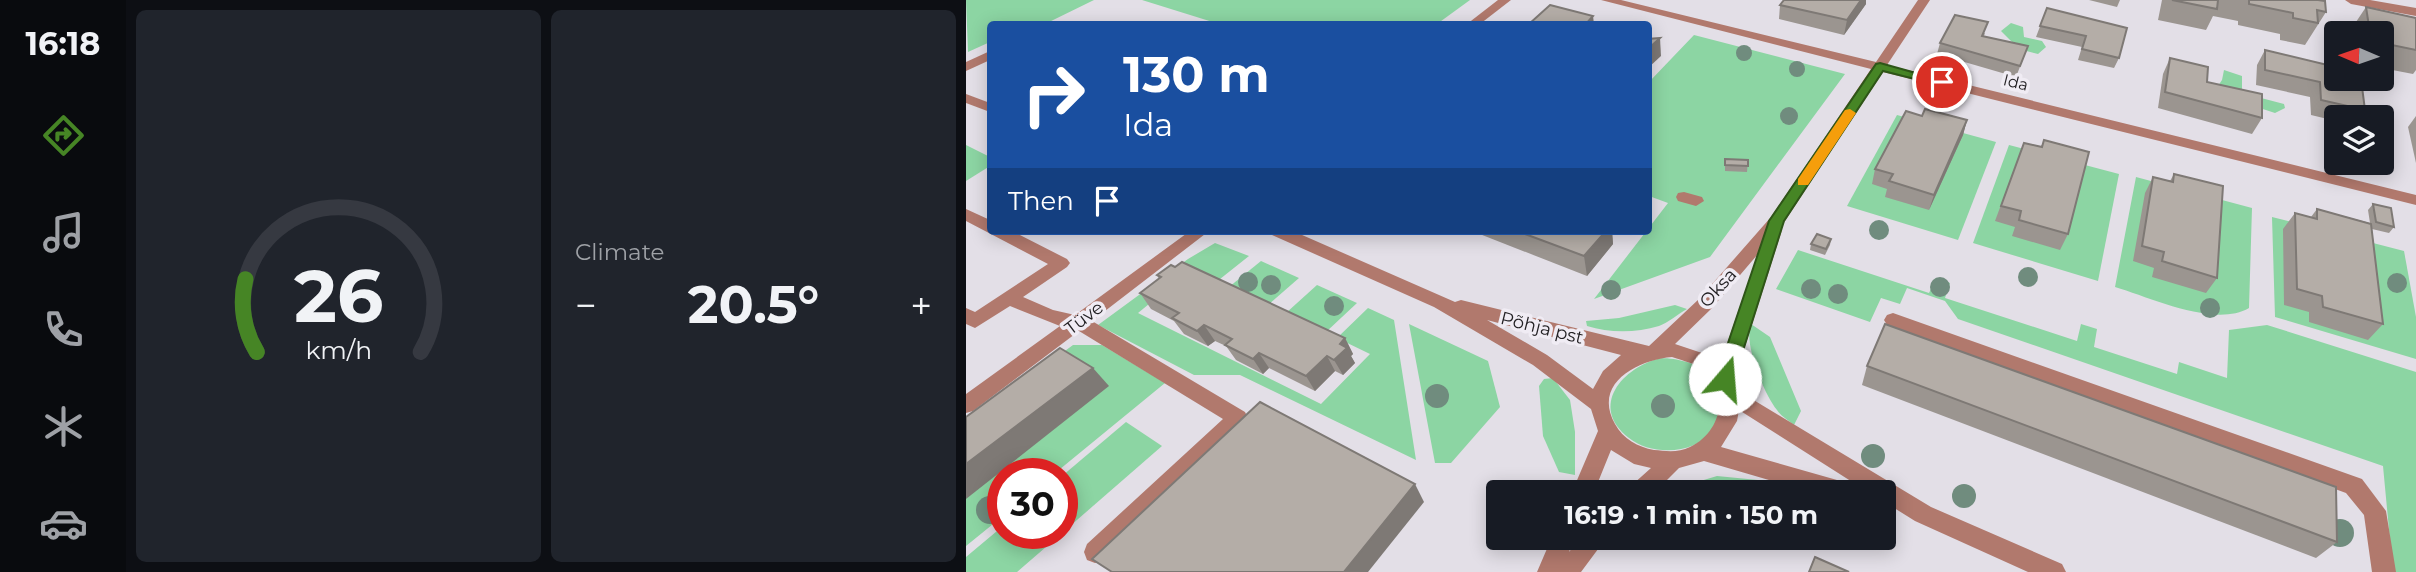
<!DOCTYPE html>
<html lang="en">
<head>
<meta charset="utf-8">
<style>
	:root { --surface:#171b24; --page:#20242c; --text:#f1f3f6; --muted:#9ea1a6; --line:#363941; --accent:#468525 }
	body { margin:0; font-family:Montserrat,sans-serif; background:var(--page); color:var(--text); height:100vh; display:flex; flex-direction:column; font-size:26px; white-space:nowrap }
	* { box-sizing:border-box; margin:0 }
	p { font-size:23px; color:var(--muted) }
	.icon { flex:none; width:38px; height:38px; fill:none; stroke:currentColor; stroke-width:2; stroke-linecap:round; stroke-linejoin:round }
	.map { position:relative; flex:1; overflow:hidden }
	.side { display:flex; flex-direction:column; gap:10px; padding:10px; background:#0d0f14; width:840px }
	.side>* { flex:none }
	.banner { position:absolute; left:21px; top:21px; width:665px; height:214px; border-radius:7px; box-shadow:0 4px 18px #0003; background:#1a4fa0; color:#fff; overflow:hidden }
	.needle { width:46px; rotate:272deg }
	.buttons { position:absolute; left:1358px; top:21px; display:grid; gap:14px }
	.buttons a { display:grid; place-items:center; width:70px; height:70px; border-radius:7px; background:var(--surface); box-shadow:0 4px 18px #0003; font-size:35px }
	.speed { position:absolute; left:21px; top:458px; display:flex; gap:14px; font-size:35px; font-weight:700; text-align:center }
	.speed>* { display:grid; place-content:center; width:91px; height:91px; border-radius:50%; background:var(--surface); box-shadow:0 4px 18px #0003; line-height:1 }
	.speed .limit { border:10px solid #d22; background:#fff; color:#111 }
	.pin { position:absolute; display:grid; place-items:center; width:60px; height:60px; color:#fff; margin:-30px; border:4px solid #fff; border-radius:50%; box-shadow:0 2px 7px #0007 }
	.me { position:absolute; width:77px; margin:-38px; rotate:18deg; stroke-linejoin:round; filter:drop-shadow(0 0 5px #0008) }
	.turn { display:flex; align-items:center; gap:24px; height:147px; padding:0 21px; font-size:32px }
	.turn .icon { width:91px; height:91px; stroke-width:2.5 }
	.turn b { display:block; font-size:49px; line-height:60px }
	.then { display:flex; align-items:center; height:66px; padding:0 21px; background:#0003; gap:14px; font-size:26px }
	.big { font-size:52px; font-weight:700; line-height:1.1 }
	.side .widget { flex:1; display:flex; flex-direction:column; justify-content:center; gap:10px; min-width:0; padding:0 24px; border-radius:10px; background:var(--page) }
	.side .dial { align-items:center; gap:0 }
	.dial svg { height:182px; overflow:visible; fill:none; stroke:var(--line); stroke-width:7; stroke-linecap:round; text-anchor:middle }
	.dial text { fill:var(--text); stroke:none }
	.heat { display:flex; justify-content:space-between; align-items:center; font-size:38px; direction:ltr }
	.side .tiles { flex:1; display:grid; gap:10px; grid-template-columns:repeat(2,1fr) }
	.trip { position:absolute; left:520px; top:480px; width:410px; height:70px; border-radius:7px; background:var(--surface); box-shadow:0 4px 18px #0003; font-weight:700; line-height:70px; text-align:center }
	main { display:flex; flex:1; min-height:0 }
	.dock { display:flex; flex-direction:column; width:126px; justify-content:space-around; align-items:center; background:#090b0e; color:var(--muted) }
	.dock .icon { width:49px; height:49px }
	.dock .active { color:var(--accent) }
	.dock b { font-size:32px; color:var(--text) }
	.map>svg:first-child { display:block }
	.green { fill:#8cd5a3 }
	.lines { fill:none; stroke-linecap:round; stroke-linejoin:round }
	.minor { fill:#b1796d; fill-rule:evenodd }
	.tree { fill:#708c7e }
	.wall { fill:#9b9590 }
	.shaded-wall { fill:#7e7975 }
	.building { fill:#b4ada7; stroke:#7e7975; stroke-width:2 }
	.route { fill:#468525; stroke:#2e5618; stroke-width:2 }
	.slow { fill:#f59e0b }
	.labels { text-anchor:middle; stroke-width:7; stroke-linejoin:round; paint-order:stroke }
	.far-street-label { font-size:16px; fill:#232124; stroke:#f0ecf4 }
	.street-label { font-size:18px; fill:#232124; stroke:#f0ecf4 }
</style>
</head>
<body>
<main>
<nav class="dock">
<b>16:18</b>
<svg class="icon active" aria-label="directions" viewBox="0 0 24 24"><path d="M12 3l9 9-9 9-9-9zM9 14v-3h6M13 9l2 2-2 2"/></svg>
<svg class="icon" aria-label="music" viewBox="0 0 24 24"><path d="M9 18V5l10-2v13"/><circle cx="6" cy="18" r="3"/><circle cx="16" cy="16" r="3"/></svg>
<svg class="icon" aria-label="phone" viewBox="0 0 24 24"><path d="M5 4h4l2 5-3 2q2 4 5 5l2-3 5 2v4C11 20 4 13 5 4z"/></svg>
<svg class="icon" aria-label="climate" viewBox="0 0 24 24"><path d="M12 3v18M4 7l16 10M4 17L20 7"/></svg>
<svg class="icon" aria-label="car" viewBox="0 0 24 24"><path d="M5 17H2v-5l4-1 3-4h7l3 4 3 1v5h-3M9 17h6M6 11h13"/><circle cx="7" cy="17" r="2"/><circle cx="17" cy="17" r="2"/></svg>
</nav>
<section class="side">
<div class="tiles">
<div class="widget dial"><svg viewBox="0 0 100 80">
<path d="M14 69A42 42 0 1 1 86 69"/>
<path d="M14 69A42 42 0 0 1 9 37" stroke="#468525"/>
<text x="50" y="56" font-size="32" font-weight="700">26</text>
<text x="50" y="72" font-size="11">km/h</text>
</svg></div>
<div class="widget"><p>Climate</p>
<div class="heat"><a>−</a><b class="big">20.5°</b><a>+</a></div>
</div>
</div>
</section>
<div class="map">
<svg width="1450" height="572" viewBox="0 0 1450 572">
	<rect width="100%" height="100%" fill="#e3dfe7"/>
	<g class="green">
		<polygon points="0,0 128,0 79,24 24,24 24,42 2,52"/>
		<polygon points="176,0 504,0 471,24 253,24"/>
		<polygon points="1045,23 1057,27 1058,37 1076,41 1080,47 1072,54 1053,49 1035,31"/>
		<polygon points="728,35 879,74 744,257 628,299 702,203 683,196 683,82"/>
		<polygon points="1258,70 1276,76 1276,93 1318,104 1319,108 1309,113 1257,96 1250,89 1256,80"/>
		<polygon points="931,115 1030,142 992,240 881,206"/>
		<polygon points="0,145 24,157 24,166 0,181"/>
		<polygon points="1043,145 1153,174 1132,281 1007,243"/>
		<path d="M1170,177L1286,208L1283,308C1249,328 1186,298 1149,287Z"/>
		<polygon points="1306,217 1438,251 1450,317 1450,359 1309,317"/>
		<polygon points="249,243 283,256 249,283 222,272 172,313 355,404 404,354 371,338 402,308 428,320 450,460 274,375 228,375 132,325 222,259"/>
		<polygon points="832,250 963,293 970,278 984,283 979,298 1111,341 1115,324 1131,329 1128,347 1211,374 1213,362 1261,378 1263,330 1301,325 1450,372 1450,572 1427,572 1417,466 992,319 979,301 941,288 934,304 915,298 904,322 810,289"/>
		<polygon points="295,261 333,278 302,305 263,287"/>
		<polygon points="351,285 391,303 360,332 320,313"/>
		<path d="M709,305L721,309C712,314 702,323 693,326C670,333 643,333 621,326L620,321L653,318Z"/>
		<polygon points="443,324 522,361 534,407 485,463 469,463"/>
		<path d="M785,324L804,337L835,411L828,425C822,420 815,416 811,410C798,394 777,343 785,324Z"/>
		<polygon points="107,345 136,345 199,383 88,474 37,474 37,516 0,546 0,424"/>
		<path d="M695,358C728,359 766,375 752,414C751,419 750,426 747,430C730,455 685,456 663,438C622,406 657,367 695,358Z"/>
		<polygon points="587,378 604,400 609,432 609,475 593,472 577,436 573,386 578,379"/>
		<polygon points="160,422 196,446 96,533 96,476"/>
		<polygon points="751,476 802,481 799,492 698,492"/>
		<polygon points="37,526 37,534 95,534 51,572 0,572 0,557"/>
	</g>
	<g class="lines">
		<g class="minor">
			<polygon points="532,0 545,0 514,24 501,24"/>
			<path d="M635,0H655L910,62L952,0H964L921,65L1450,195V205L917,72L815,227L816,230L768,381L771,390L965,507L1096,564L1100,572H1062L949,521L917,501V492H902L773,410L771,421L755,447L878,482L886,485L889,492H844L738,461L713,468L689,492H663L666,485L685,468L668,464L645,450L628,492H606L632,431L625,409L567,365L468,307L306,235L304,231H327L489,302L495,300L683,346L733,299L805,217L905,69ZM792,254L754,364L745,356L709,344L745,309ZM521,320L655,355L637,371L627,389L581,355ZM706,357C714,360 724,362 731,366C765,385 758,431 724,447C712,453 700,451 688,450C672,447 657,439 649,424C626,383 672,360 706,357Z"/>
			<polygon points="1379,0 1404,0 1450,8 1450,16 1385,4"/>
			<polygon points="24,51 24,60 0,71 0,62"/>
			<polygon points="0,94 24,103 24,112 0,103"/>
			<polygon points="718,192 736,197 738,201 730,206 712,201 710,197 712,193"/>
			<polygon points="0,209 24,220 24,231 46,231 101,259 104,263 101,267 57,297 87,310 109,315 224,231 243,231 126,321 279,412 282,418 279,424 137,560 129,563 121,560 118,552 121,544 257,419 113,331 7,411 0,413 0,394 94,326 44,306 9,328 0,324 0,308 9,312 82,264 0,221"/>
			<polygon points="927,313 1396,479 1420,511 1430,572 1406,572 1398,515 1380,493 921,325 918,320 921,315"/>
			<polygon points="586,537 608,537 603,552 615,537 641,537 615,572 571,572"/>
		</g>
	</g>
	<g class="tree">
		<circle cx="778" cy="53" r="8"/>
		<circle cx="831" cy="69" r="8"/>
		<circle cx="823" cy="116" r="9"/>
		<circle cx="913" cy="230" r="10"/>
		<circle cx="1062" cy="277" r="10"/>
		<circle cx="282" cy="282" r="10"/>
		<circle cx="1431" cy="283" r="10"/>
		<circle cx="305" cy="285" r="10"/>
		<circle cx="974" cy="287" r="10"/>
		<circle cx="845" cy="289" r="10"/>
		<circle cx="645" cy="290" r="10"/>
		<circle cx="872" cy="294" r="10"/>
		<circle cx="368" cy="306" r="10"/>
		<circle cx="1244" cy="308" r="10"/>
		<circle cx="471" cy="396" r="12"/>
		<circle cx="697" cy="406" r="12"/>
		<circle cx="907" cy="456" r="12"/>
		<circle cx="998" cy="496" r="12"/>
		<circle cx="24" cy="510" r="14"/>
		<circle cx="1374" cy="533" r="14"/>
	</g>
	<g class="wall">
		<polygon points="1123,0 1154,0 1151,7"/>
		<polygon points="1196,0 1352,0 1360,12 1339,45 1314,40 1314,34 1272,25 1272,21 1247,16 1240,30 1192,20"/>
		<polygon points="900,4 878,35 813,19 814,5"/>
		<polygon points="1400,7 1450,18 1450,70 1447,74 1416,68 1416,33 1387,33 1386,28"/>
		<polygon points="1081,8 1153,58 1148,68 1112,60 1116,47 1070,37"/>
		<polygon points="1019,33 1018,36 1062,46 1050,77 971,54 974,43"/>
		<polygon points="1299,50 1370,67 1399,110 1393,117 1370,117 1370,121 1345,115 1344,97 1290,85 1291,65"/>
		<polygon points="1204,58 1296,118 1286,134 1192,108 1197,74"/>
		<polygon points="956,116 1001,120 997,135 963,210 919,197 921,189 906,184 909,169"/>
		<polygon points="1450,116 1450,163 1442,127"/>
		<polygon points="1078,140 1102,234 1094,250 1046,236 1049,227 1029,221 1058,143 1075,147"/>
		<polygon points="759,159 782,160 781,172 759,171"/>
		<polygon points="1208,174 1251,278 1240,293 1186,277 1188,268 1167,261 1179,193 1187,177 1204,181"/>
		<polygon points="1407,204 1428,227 1423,233 1406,229 1417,324 1402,340 1343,322 1343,312 1318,305 1317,229 1329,213 1345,217 1351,209 1404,223 1402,210"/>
		<polygon points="506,231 646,231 647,244 621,276"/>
		<polygon points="865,239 864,245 859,255 844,250 845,244"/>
		<polygon points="191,275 379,338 387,354 385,356 389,363 377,375 369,371 349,391 303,368 297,374 270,360 260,346 249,341 242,346 218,334 208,321 185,309 174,293 193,279"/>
		<polygon points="901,366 1371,542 1350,558 896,385"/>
	</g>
	<g class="shaded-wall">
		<polygon points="895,0 900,0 900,4 878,35 881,20"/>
		<polygon points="627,16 628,24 620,24"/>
		<polygon points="694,38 695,56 682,68 682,49"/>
		<polygon points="1001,120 997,135 963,210 968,195"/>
		<polygon points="640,231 646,231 647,244 621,276 618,256"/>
		<polygon points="238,325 249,341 242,346 231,331"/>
		<polygon points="379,338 387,354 385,356 389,363 377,375 368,360 374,344"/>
		<polygon points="293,353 303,368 297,374 287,359"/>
		<polygon points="361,356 369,371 349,391 340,376"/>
		<polygon points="127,368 143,386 0,499 0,464"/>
		<polygon points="449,484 458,502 402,572 378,572"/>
	</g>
	<g class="building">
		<polygon points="818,0 895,0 881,20 814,5"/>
		<polygon points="1206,0 1252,0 1251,9"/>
		<polygon points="1283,0 1352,0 1359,1 1360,12 1351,10 1352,23 1327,18 1327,13 1283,4"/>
		<polygon points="584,5 627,16 620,24 563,24"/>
		<polygon points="1400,7 1450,18 1450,50 1416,43 1416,33 1404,33"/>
		<polygon points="1081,8 1161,28 1153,58 1116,49 1120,36 1074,26"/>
		<polygon points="989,15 1022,22 1016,36 1062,46 1054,66 974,43"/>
		<polygon points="694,38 682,49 682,39"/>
		<polygon points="1299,50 1370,67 1370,79 1395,79 1399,110 1355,100 1354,82 1299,70"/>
		<polygon points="1204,58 1242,67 1241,82 1296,94 1296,118 1199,92"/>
		<polygon points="959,109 1001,120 968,195 923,181 927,174 909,169 940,111 956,116"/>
		<polygon points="1078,140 1123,152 1102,234 1053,220 1055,211 1035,206 1058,143 1076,147"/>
		<polygon points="759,159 782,160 782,166 759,165"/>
		<polygon points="1208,174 1257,186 1251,278 1196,261 1198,252 1176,246 1187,177 1207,182"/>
		<polygon points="1407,204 1425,208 1428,227 1410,222"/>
		<polygon points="1351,209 1405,224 1417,324 1357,307 1356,296 1331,289 1329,213 1351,219"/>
		<polygon points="551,231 640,231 618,256"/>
		<polygon points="851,234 865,239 860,249 845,244"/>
		<polygon points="216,262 379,338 374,344 381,348 368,360 361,356 340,376 293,353 287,359 259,345 266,339 238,325 231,331 206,318 213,313 174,293 195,277 191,275 205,265 209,267"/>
		<polygon points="919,324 1370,487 1371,542 901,366"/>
		<polygon points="94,348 127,368 0,464 0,417"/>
		<polygon points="294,402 449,484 378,572 146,572 126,559"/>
		<polygon points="849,557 883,572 843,572"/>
	</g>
	<polygon class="route" points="914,63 982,82 976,86 917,71 818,221 768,379 765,384 753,384 750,379 803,221 910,64"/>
	<polygon class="slow" points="884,109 890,113 842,185 832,185 832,179 879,110"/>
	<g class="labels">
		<g class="far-street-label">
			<text transform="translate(1050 82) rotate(14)" y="6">Ida</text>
		</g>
		<g class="street-label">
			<text transform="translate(752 288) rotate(-48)" y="6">Oksa</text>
			<text transform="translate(118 318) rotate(-37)" y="6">Tüve</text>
			<text transform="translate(576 328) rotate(14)" y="6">Põhja pst</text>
		</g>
	</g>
</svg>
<div class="buttons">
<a><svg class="needle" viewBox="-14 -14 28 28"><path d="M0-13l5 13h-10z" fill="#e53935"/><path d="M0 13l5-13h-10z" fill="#9ea1a6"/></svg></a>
<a><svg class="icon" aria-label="layers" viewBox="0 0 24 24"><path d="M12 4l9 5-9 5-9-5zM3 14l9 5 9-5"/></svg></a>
</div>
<div class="speed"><div class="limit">30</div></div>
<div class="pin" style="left:976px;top:82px;background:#d93025"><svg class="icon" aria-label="arrive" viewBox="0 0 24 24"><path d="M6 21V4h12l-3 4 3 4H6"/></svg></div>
<svg class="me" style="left:759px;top:379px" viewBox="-20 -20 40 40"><circle r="19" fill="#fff"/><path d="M0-13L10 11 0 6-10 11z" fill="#468525"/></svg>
<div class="trip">16:19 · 1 min · 150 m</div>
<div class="banner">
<div class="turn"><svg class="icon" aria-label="right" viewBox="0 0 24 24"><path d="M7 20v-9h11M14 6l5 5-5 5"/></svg><div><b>130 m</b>Ida</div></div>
<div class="then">Then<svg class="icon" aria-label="arrive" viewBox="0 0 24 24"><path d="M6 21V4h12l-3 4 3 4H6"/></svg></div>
</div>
</div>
</main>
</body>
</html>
